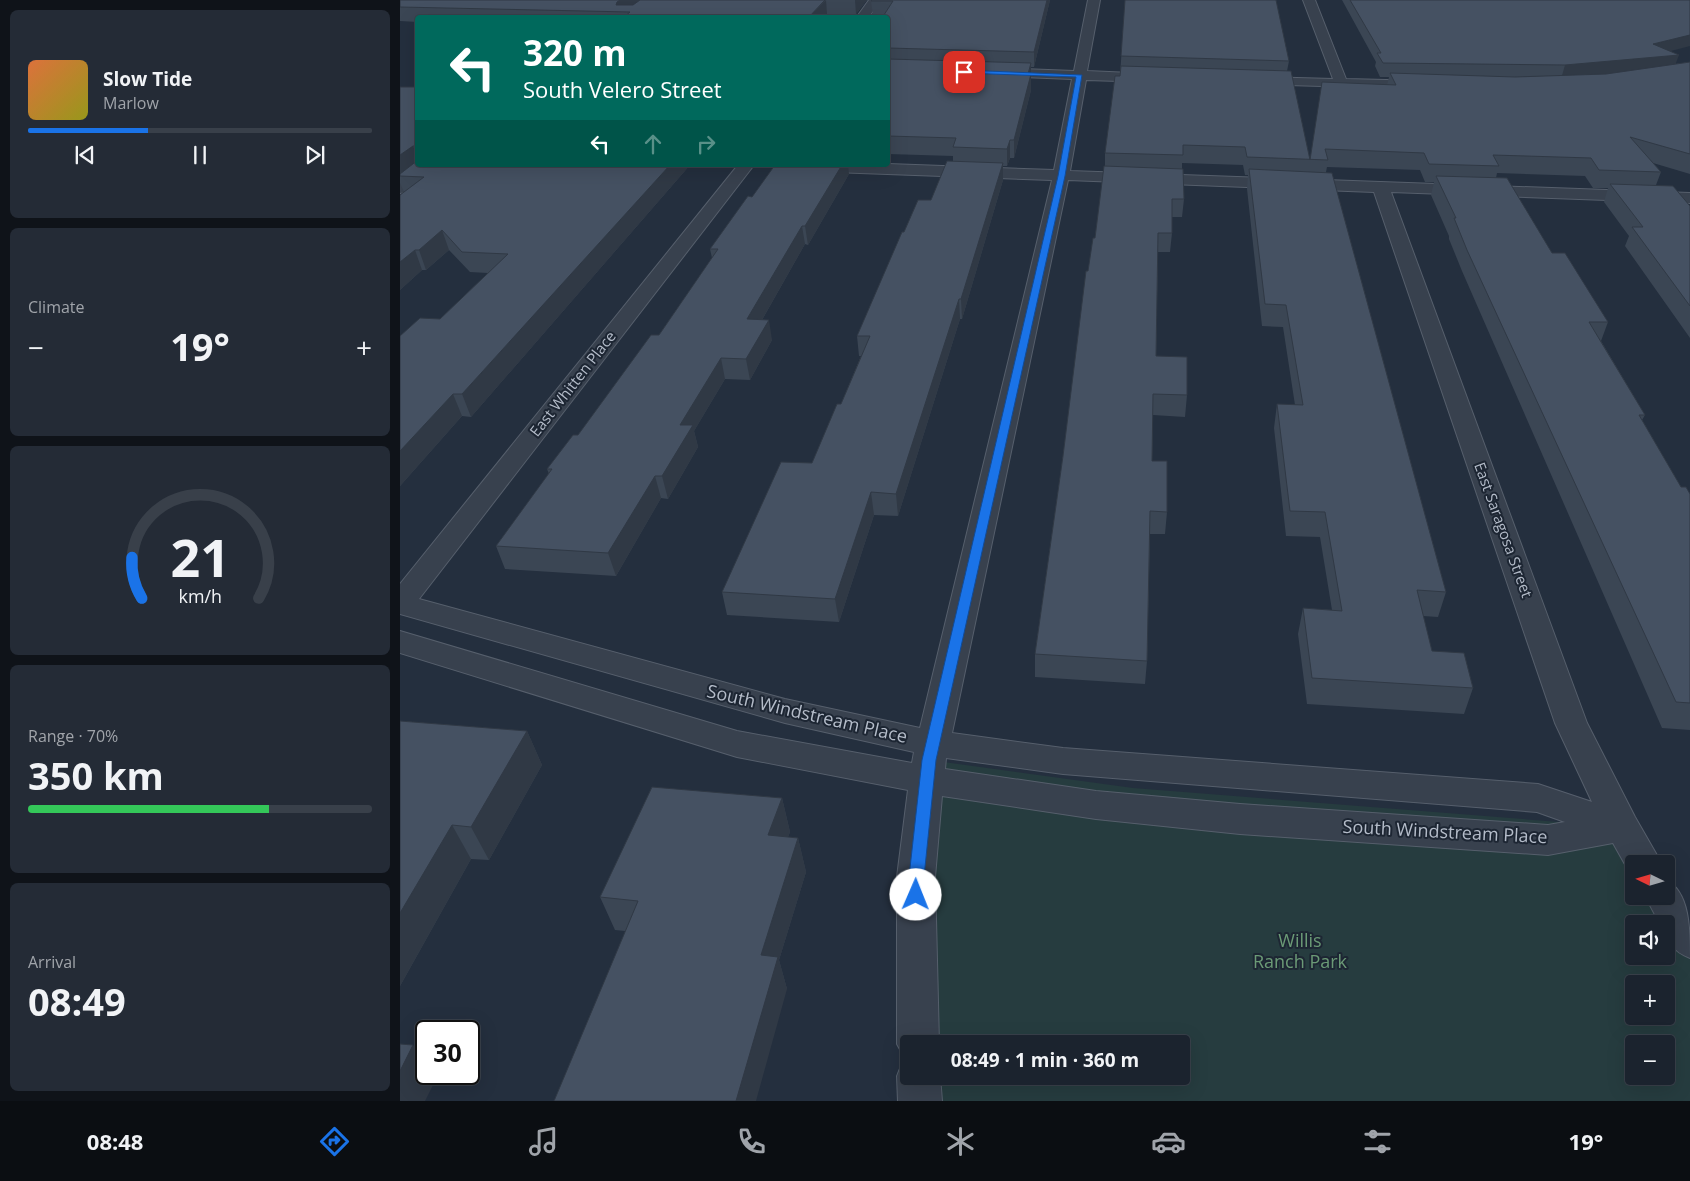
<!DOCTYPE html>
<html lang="en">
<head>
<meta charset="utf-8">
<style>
	:root { --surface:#1b232e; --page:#242b36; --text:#f1f3f6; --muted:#a0a4aa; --line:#39404a; --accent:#1a73e8 }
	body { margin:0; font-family:"Open Sans",sans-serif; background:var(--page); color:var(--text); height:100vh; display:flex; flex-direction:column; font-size:19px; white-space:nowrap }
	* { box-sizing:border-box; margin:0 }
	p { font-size:16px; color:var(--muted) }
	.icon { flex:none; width:28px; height:28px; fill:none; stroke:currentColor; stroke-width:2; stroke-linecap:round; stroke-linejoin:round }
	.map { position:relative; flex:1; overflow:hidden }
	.details { display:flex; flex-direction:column; gap:10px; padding:10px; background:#0f1319; width:400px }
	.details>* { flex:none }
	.hud { position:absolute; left:15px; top:15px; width:475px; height:152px; border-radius:5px; box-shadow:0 5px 20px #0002,0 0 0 1px var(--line); background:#00695c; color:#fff; overflow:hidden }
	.needle { width:32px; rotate:275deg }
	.tools { position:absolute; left:1225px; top:855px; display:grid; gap:10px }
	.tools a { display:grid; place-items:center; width:50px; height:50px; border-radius:5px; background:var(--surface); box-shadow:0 5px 20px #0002,0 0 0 1px var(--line); font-size:25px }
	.speed { position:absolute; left:15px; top:1020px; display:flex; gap:10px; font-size:25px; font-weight:700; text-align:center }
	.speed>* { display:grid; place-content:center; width:65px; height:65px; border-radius:50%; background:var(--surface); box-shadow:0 5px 20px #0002,0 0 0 1px var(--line); line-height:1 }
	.speed .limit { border:2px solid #111; border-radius:8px; background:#fff; color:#111 }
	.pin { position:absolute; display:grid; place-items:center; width:42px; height:42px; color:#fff; margin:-21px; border-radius:10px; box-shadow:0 2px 8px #0006 }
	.me { position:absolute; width:55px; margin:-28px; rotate:1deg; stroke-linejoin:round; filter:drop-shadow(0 0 4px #0008) }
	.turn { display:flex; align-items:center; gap:18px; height:105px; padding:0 25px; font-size:22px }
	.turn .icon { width:65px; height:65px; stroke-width:2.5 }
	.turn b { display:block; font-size:35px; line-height:42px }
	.lanes { display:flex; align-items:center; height:48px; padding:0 25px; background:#0003; justify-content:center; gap:25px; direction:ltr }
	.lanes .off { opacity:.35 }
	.big { font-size:38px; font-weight:700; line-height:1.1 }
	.details .widget { flex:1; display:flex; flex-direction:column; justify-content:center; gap:8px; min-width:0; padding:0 18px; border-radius:8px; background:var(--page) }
	.details .dial { align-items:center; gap:0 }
	.dial svg { height:130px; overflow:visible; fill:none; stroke:var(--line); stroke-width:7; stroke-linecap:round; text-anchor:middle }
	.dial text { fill:var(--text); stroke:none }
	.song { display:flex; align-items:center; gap:15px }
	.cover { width:60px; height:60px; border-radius:8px; background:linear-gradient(135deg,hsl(20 70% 55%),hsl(60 70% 35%)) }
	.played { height:5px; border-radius:2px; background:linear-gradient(90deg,var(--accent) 35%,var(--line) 35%) }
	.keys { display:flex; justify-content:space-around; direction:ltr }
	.heat { display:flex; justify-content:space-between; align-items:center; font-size:28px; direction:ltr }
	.charge { height:8px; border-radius:4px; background:linear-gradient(90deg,#34c759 70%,var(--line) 0) }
	.trip { position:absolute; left:500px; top:1035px; width:290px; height:50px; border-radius:5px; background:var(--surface); box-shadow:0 5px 20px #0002,0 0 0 1px var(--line); font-weight:700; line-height:50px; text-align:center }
	.tabs { display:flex; height:80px; justify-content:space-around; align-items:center; background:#0b0e12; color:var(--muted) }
	.tabs .icon { width:35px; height:35px }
	.tabs .on { color:var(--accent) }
	.tabs b { font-size:22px; color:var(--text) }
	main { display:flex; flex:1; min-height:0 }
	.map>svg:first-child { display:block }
	.green { fill:#263c3f; fill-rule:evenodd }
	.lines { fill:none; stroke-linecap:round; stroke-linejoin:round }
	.minor-casing { stroke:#565f6c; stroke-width:2 }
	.minor { fill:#38414e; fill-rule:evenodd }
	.wall { fill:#3b4654 }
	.shaded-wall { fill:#303945 }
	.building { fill:#455162; stroke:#303945 }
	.route { fill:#1a73e8; stroke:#114b97 }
	.labels { text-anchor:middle; stroke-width:4; stroke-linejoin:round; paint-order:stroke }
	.street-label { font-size:15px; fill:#b4bcc9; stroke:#1d2633 }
	.near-street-label { font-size:18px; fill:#b4bcc9; stroke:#1d2633 }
	.near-park-label { font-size:18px; fill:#6b9a76; stroke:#1d2633 }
</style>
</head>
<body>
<main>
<section class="details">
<div class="widget">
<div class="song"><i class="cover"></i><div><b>Slow Tide</b><p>Marlow</p></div></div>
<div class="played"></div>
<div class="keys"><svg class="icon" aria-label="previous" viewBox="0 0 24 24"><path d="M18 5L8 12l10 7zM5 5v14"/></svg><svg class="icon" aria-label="pause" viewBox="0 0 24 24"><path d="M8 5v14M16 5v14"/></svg><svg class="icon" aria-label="next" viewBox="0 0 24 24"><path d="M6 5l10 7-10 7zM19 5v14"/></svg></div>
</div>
<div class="widget"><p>Climate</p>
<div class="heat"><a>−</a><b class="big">19°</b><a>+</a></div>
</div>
<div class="widget dial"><svg viewBox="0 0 100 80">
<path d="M14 69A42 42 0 1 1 86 69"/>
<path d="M14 69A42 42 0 0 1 8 44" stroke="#1a73e8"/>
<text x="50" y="56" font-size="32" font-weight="700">21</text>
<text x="50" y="72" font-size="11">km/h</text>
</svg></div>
<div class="widget"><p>Range · 70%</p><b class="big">350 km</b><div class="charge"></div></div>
<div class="widget"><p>Arrival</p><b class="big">08:49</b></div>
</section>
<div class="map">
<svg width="1290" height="1101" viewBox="0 0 1290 1101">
	<rect width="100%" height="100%" fill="#242f3e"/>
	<path class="green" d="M529,760L733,788L1222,827L1234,864V896H1264L1290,940V1101H520L518,1076H781V1044H518ZM1234,924H1266V956H1234ZM1234,984H1266V1016H1234ZM1234,1044H1266V1076H1234Z"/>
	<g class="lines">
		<g class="minor-casing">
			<g id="minor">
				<polygon points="469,0 481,0 468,18 456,18"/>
				<path d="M688,0H700L687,71L753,74L760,78L753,82L686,80L670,171L1290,193V203L991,192L1187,723L1235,817L1262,864H1234V876L1231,875L1213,843L1148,855L840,834L696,819L542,796L535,877L539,1044H509V1076H540L542,1101H498L497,1076L503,1061L506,1060L497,1044V877L508,790L337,757L0,653V631L337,731L512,763L514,752L385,723L0,614V584L338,165H354L19,599L385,699L520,728L652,180L377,170L369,165L488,164L654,170L672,79L594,76L587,72L594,68L674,71ZM668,180L974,192L1155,723L1192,802L1138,784L663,748L552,733ZM546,758L663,774L1137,812L1165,822L1148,825L840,804L696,791L545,769Z"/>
				<polygon points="903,0 915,0 946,79 1026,81 1033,85 1026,89 851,84 849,81 851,78 856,77 933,79"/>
				<polygon points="21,165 39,165 6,192 0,193 0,180"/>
				<path d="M1266,880C1290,892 1290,930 1290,958C1274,952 1266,942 1266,924H1260L1245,896H1266Z"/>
			</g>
		</g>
		<use href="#minor" class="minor"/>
	</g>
	<g class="wall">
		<polygon points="0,0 467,0 456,14 427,14 424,18 18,18 18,22 0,21"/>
		<polygon points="472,0 650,0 634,67 631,67 631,90 614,158 610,158 607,166 603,166 603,180 562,319 560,319 498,516 474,515 439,622 327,615 322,592 412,463 441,404 461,356 459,356 457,336 504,232 531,200 553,161 553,156 488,154 488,18 483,15 473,15 471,1"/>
		<polygon points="725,0 889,61 887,71 910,160 987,85 989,77 980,77 975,66 976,62 942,0 1290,0 1271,51 1276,64 1290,62 1290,174 1253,163 1261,172 1256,185 1290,206 1290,338 1225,246 1229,236 1204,202 1208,188 1193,188 1185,176 1097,173 1096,178 1152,253 1208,322 1201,341 1245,415 1242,420 1281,487 1290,494 1290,730 1262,728 1062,271 1049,239 1049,236 1031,195 1034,182 1025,182 1020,170 927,167 926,172 1046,592 1038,617 1023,616 1032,651 1073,688 1064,714 907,704 898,634 903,608 932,610 920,537 886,536 874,428 877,404 895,405 883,327 862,326 847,189 848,175 845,175 843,165 782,163 782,169 784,199 782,217 772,217 772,233 770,252 758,252 756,356 787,395 785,417 753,415 752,461 767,512 765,534 750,534 747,661 745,684 635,677 635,654 663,456 688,271 695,238 705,166 705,153 720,76"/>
		<polygon points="0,87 18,87 18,165 290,165 71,417 62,416 0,486 0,336 40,319 88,273 70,272 49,250 26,270 22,270 0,290 4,192 0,183"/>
		<polygon points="449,174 408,245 405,244 362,320 372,340 350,380 325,379 294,431 298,447 268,499 261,498 216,576 105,569 96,546 149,474 147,469 178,435 259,335 312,258 310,249 352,197"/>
		<polygon points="0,721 127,731 142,765 89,860 71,859 0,986"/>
		<polygon points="382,798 390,832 388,837 398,838 406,872 379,960 387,989 225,931 215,930 200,897"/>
	</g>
	<g class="shaded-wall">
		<polygon points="220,0 241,0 225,12 216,5 217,2"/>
		<polygon points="426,0 427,14 424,18 408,18"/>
		<polygon points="455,0 467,0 456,14"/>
		<polygon points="647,0 650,0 634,67 634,52"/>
		<polygon points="1290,35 1290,46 1248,57 1253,44"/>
		<polygon points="1279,55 1274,68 1161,79 1165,65"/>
		<polygon points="631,63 631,90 614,158 614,140"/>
		<polygon points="610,140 610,158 607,166 607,149"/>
		<polygon points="13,146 18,157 18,165 0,176 0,155"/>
		<polygon points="603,163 603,180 562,319 561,299"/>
		<polygon points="270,165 290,165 71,417 62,394"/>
		<polygon points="442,165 448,165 449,174 408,245 405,226"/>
		<polygon points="402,226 405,244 351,339 347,319"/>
		<polygon points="42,230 49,250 26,270 19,250"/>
		<polygon points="15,250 22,270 0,290 0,262"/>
		<polygon points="559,299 560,319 498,516 496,494"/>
		<polygon points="369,320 372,340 350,380 346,359"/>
		<polygon points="321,358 325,379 294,431 298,447 268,499 262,476 280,425"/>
		<polygon points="53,394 62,416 0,486 0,451"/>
		<polygon points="255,476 261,498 216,576 208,553"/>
		<polygon points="471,492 474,515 439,622 435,599"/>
		<polygon points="127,731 142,765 89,860 71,827"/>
		<polygon points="382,798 390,832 377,869 368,835"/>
		<polygon points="52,825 71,859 0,986 0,913"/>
		<polygon points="398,838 406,872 379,960 387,989 356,1101 336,1101 361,955"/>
		<polygon points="13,1045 26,1063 26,1074 35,1074 37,1077 25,1101 0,1101 0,1071"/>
	</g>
	<g class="building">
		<polygon points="0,0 220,0 217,2 216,5 233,5 240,0 425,0 408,18 223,18 230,12 0,7"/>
		<polygon points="472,0 647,0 634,52 488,48 488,18 482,18 493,1 471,1"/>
		<polygon points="725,0 876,0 889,61 721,56"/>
		<polygon points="950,0 1290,0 1290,35 1253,44 1279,55 1165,65 983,63 977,53 981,53"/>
		<polygon points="488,59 631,63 628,74 631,74 614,140 610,140 607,149 553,147 556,138 488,136"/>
		<polygon points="1290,62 1290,154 1230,137 1261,172 1199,170 1191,158 1093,155 1099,166 1029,164 1024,153 925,149 928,160 847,157 845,147 783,145 783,155 705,153 715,76 720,76 721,66 891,71 910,160 922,82 996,85 990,73 1115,77 1206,74"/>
		<polygon points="0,87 18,87 18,146 13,146 0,155"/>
		<polygon points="18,160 18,165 270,165 62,394 53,394 0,451 0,336 20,318 40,319 108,254 62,252 42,230 19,250 15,250 0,262 0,195 24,177 0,176 0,174"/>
		<polygon points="547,161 603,163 561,299 559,299 496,494 471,492 435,599 322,592 381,462 412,463 437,404 441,404 470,336 457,336 502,232 504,232 518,200 531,200"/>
		<polygon points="375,165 442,165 405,226 402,226 347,319 369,320 346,359 321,358 280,425 293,425 262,476 255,476 208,553 96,546 152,469 147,469 173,435 178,435 251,335 259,335 318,249 310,249 348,196 352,197"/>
		<polygon points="704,166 783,169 784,199 772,199 772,233 758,233 756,356 787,357 787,395 753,394 752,461 767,461 767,512 750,511 747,661 635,654 663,456 686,271 688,271 693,238 695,238"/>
		<polygon points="849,169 932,173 1046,592 1017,590 1032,651 1064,653 1073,688 912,678 903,608 942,611 925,512 890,511 877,404 903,405 886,305 865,304"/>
		<polygon points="1036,176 1107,178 1152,253 1165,253 1208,322 1189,322 1245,415 1239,415 1281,487 1286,487 1290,494 1290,703 1276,702 1067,250 1054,218 1056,218"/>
		<polygon points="1210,184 1273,186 1290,206 1290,306 1232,227 1243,227"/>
		<polygon points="0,721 127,731 71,827 52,825 0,913"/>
		<polygon points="252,787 382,798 368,835 398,838 361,955 378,957 336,1101 154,1101 238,901 200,897"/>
		<polygon points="0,1044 13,1045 0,1071"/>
	</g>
	<polygon class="route" points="564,70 682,75 665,176 536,760 524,877 524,895 522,900 516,902 511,900 509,895 509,877 522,760 658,176 676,77 562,73"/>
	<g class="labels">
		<g class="street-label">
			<text transform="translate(173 384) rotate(-52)" y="5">East Whitten Place</text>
			<text transform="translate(1103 530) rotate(70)" y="5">East Saragosa Street</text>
		</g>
		<g class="near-street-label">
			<text transform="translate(407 714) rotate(13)" y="6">South Windstream Place</text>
			<text transform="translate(1045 832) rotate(3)" y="6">South Windstream Place</text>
		</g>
		<g class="near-park-label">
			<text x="900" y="947">Willis<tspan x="900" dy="21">Ranch Park</tspan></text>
		</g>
	</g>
</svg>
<div class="tools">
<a><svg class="needle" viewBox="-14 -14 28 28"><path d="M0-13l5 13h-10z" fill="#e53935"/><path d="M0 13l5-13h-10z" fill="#a0a4aa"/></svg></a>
<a><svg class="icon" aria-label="sound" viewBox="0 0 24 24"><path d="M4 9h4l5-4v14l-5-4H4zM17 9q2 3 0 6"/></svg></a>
<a>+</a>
<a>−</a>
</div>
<div class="speed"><div class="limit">30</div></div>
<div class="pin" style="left:564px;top:72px;background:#d93025"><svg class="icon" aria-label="arrive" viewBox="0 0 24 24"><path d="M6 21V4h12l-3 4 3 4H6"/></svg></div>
<svg class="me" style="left:516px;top:895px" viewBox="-20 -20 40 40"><circle r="19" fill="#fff"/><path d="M0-13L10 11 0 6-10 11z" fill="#1a73e8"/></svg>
<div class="trip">08:49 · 1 min · 360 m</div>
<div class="hud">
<div class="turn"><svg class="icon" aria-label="left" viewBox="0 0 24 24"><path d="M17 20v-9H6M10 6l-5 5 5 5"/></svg><div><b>320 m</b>South Velero Street</div></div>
<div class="lanes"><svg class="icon" aria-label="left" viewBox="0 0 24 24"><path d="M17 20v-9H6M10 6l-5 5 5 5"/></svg><svg class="icon off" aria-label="ahead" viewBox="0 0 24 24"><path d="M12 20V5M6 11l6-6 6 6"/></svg><svg class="icon off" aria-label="right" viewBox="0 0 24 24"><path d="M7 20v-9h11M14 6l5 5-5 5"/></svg></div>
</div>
</div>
</main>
<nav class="tabs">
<b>08:48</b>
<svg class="icon on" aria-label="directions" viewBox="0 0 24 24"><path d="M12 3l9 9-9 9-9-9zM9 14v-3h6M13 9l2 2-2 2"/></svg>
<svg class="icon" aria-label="music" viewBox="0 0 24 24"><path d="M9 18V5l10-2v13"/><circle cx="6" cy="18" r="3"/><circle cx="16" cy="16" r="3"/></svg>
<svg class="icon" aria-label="phone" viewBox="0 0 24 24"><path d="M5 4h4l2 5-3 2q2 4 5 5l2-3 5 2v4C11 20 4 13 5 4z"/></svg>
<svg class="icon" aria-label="climate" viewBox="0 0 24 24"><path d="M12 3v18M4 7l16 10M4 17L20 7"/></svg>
<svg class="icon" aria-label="car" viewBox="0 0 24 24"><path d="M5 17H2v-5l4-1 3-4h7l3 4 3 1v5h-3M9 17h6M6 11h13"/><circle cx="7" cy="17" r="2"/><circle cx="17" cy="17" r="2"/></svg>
<svg class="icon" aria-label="filters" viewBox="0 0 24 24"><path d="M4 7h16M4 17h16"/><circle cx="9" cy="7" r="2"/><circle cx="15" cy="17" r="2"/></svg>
<b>19°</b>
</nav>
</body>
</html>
